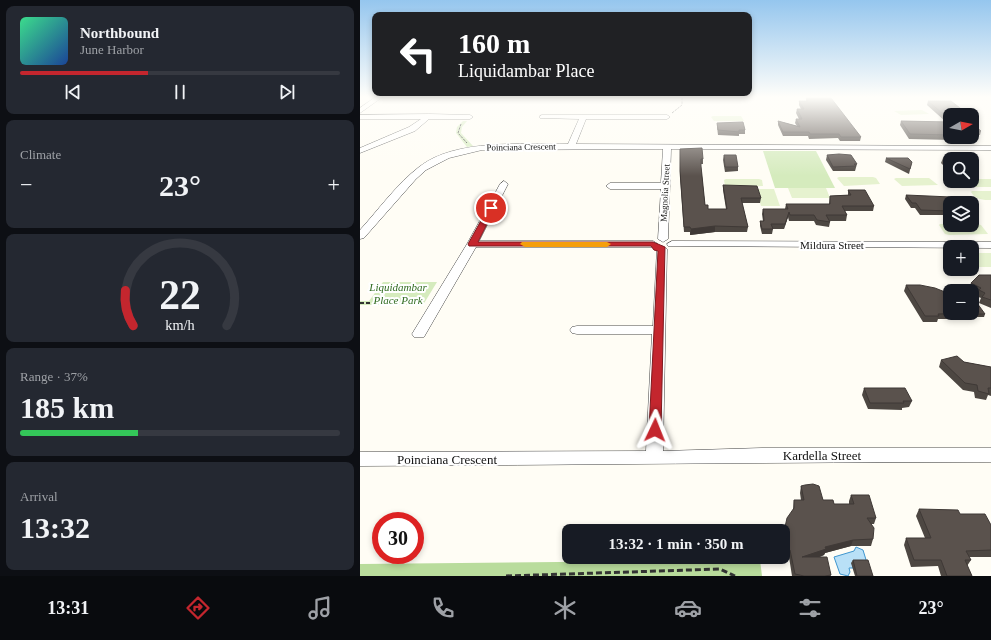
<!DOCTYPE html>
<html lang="en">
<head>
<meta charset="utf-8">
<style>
	:root { --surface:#171b24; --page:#242831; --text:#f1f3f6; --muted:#9ea1a6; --line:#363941; --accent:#c4262e }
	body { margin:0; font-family:Georgia,serif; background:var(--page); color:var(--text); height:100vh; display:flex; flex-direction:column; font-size:15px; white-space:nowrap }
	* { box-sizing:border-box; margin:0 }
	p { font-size:13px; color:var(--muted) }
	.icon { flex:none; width:22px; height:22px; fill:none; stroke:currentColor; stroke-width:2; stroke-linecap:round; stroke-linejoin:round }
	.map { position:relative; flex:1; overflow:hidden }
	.details { display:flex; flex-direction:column; gap:6px; padding:6px; background:#0d0f14; width:360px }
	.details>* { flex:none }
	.banner { position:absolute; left:12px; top:12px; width:380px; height:84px; border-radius:8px; box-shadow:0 2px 6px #0003; background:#202124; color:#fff; overflow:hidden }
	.needle { width:26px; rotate:81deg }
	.buttons { position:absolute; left:583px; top:108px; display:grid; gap:8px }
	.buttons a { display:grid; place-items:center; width:36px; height:36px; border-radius:8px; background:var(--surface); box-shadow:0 2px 6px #0003; font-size:20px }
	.speed { position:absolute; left:12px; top:512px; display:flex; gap:8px; font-size:20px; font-weight:700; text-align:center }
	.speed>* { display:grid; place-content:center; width:52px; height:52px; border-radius:50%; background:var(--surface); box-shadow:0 2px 6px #0003; line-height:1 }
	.speed .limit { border:6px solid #d22; background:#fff; color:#111 }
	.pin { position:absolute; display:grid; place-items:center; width:34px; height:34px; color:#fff; margin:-17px; border:2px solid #fff; border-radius:50%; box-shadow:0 1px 4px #0007 }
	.me { position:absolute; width:44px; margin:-22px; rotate:2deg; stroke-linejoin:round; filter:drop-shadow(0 0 3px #0008) }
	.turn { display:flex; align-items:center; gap:14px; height:84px; padding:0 20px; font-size:18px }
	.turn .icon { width:52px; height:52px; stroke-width:2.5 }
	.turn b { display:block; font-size:28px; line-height:34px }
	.big { font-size:30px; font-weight:600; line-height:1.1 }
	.details .tile { flex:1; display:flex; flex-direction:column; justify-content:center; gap:6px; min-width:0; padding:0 14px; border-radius:8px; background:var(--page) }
	.details .dial { align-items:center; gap:0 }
	.dial svg { height:104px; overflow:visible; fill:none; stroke:var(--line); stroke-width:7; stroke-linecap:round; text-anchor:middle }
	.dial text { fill:var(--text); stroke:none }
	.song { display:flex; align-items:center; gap:12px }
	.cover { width:48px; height:48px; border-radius:6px; background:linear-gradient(135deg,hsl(150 70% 55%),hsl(220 70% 35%)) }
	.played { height:4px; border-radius:2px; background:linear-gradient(90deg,var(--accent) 40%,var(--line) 40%) }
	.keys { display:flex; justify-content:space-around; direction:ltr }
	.heat { display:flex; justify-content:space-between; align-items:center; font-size:22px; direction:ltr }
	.charge { height:6px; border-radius:3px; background:linear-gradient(90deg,#34c759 37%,var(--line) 0) }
	.trip { position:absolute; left:202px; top:524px; width:228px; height:40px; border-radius:8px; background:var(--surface); box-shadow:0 2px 6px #0003; font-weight:600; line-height:40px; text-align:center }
	.menu { display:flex; height:64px; justify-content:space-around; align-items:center; background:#090b0e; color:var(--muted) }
	.menu .icon { width:28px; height:28px }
	.menu .current { color:var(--accent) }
	.menu b { font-size:18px; color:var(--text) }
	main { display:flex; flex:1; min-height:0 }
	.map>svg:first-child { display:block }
	.green { fill:#d5ebbd }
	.forest { fill:#b9dc9c }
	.pitch { fill:#e6f2cf }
	.water { fill:#b9e0f7; stroke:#3f96cf }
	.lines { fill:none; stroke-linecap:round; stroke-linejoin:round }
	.street-casing { stroke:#444; stroke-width:1 }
	.path-far2 { stroke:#333; stroke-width:1; stroke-dasharray:2.5 1; stroke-linecap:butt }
	.path-far1 { stroke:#333; stroke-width:2; stroke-dasharray:4 2; stroke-linecap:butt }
	.path { stroke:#333; stroke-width:3; stroke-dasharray:6 3; stroke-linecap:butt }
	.street { fill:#fff; fill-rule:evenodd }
	.wall { fill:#4d4742 }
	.shaded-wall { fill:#3f3936 }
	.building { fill:#5a524d; stroke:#3f3936 }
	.route { fill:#c4262e; stroke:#7f191e }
	.slow { fill:#f59e0b }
	.labels { text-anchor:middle; stroke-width:4; stroke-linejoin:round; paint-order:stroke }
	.far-street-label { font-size:9px; fill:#111; stroke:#fff }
	.street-label { font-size:11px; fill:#111; stroke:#fff }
	.park-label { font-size:11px; font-style:italic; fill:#2f6b1f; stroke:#fff }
	.near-street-label { font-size:13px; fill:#111; stroke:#fff }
</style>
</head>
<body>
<main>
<section class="details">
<div class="tile">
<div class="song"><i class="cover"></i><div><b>Northbound</b><p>June Harbor</p></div></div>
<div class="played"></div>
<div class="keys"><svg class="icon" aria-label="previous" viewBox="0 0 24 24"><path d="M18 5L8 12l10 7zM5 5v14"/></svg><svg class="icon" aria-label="pause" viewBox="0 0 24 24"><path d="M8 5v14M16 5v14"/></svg><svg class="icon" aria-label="next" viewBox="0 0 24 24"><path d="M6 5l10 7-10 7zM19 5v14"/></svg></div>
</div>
<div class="tile"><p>Climate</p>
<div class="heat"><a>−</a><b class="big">23°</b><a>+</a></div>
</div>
<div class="tile dial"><svg viewBox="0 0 100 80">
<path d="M14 69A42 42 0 1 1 86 69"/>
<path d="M14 69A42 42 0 0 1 8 42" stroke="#c4262e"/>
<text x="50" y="56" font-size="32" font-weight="700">22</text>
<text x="50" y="72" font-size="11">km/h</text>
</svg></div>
<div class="tile"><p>Range · 37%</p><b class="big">185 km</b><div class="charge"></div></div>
<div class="tile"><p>Arrival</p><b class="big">13:32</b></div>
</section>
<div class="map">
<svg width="631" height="576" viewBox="0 0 631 576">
	<rect width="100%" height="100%" fill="#fffdf5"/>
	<g class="green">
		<polygon points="103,121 107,121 102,127 101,133 113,146 107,147 96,133 97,127"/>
		<polygon points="403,151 456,151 475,188 415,188"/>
		<polygon points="23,282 77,282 63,305 0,305 0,301 9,301"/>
	</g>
	<polygon class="forest" points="400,560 402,576 0,576 0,564"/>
	<g class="pitch">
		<polygon points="562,110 569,114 541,115 534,111"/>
		<polygon points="353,116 381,116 384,121 354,121 351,117"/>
		<polygon points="479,177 513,177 516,178 520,184 484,186 477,178"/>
		<polygon points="536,178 569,178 578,185 542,186 534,179"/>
		<polygon points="366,179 399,179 402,180 403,186 368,187 365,186 364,180"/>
		<polygon points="612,179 631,179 631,187 611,187 603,181 612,181"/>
		<polygon points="428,188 466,188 470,198 432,198"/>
		<polygon points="396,189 414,189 420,206 401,206"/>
		<path d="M612,191H631V200C623,200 616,200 611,192Z"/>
		<polygon points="580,224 617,224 621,225 628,234 589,235 585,234 579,225"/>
		<rect x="612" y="253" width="19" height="14"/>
	</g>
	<polygon class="water" points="496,547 503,550 507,563 492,563 493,568 489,568 490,572 488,576 480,574 474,557 494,551"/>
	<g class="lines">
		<g class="street-casing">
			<g id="street">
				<polygon points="17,96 24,96 0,113 0,108"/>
				<polygon points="69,114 110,115 113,117 110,119 69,119 55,131 0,153 0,148 49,127 61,119 0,119 0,115"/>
				<path d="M182,115H307L310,117L307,119H226L216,144L631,146V150L311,149L308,239L303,242L298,239L301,189H250L246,186L250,183H301L303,149L122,150L89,158L66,170L56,179L4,238L0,239V230C19,209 37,184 59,167C96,138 163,145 208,144L219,119L180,118V116Z"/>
				<polygon points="144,181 148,184 119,241 293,241 298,244 293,247 116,247 64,337 54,337 52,334 107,244 140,184"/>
				<polygon points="312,241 631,242 631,248 308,246 307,244"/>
				<path d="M302,246L307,249L303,451L402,448H631V462C421,462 210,465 0,466V452L286,451L292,334H217L212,333L210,330L212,327L217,326H293L297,249Z"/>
			</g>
		</g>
		<g class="path-far2">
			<polyline points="312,113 322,105 322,96"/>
			<polyline points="101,124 98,133 107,143"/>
		</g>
		<polyline class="path-far1" points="0,303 10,303"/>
		<polyline class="path" points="146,576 360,569 375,576"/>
		<use href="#street" class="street"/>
	</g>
	<g class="wall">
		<polygon points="446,98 501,137 500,141 480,141 478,138 449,139 448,136 423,136 418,125 418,121 437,126 435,123 436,119 439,119 436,113 437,109 441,109 439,105 439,101 446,101"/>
		<polygon points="568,101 590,115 590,137 596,137 595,138 594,138 593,140 549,139 540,125 541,121 586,122 567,105"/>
		<polygon points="357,123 385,130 385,134 379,134 379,136 358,135 357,127"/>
		<polygon points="612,123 621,131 620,135 612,135"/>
		<polygon points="320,149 343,159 343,164 341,164 341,167 345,205 348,209 366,209 363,190 363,185 401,198 400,203 382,203 388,227 387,232 355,232 330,235 330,232 324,232 320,176"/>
		<polygon points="364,155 378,167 378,171 365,172 363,160"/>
		<polygon points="467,155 497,164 495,171 473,171 466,160"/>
		<polygon points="526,158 552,162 549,174 525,162"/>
		<polygon points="583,158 590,159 590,172 581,163"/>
		<polygon points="612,162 617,170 615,174 612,175"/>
		<polygon points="488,190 514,206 513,211 485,211 487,215 486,221 469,221 470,222 469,227 456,225 454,221 429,221 428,217 424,229 413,229 412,234 402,234 400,226 400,221 403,221 402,214 403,209 425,209 426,204 469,204 470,196 488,195"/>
		<polygon points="546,195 590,203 590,215 560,215 555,208 551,208 545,199"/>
		<polygon points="631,275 631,308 619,303 621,298 616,296 617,293 608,289 611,283"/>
		<polygon points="546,285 590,313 625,314 624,317 607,317 606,319 578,319 577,322 563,322 544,291"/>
		<polygon points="581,360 604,362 631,367 631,396 628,395 626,400 615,398 614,392 603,390 579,367"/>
		<polygon points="504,388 552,401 549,407 542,408 542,410 508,409 502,395"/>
		<polygon points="441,486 463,500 474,504 489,504 489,501 491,495 516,518 514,524 511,524 513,539 511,546 491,546 465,553 464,555 460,557 471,576 432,576 429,557 423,557 423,531 401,531 402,527 425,527 433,510 434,500 441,500 440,493"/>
		<polygon points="559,509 600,514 631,525 631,557 609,557 611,560 607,566 612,576 581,576 578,566 551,567 544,545 546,538 565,538 556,516"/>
		<polygon points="493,560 513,576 495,576 491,563"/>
	</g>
	<g class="shaded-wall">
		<polygon points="429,212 428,217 424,229 425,224"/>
		<polygon points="355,226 355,232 330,235 331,229"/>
		<polygon points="493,540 491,546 465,553 464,555 441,563 442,557 465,547"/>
	</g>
	<g class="building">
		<polygon points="446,98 471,98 501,137 481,137 479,134 450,134 449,132 423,132 418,121 440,127 436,119 442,119 437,109 444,109 439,101 448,101"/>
		<polygon points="568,101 591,101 609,115 590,115 590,120"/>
		<polygon points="541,121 590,122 590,135 550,134"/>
		<polygon points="383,122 385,130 379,130 379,132 358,130 357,123"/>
		<polygon points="612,123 621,131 612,131"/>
		<polygon points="342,148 343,159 341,159 341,166 345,205 348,205 348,209 367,209 363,185 397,186 401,198 381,198 388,227 355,226 331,229 330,227 324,227 320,171 320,149"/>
		<polygon points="479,154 491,155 497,164 494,164 496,166 473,167 467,155"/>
		<polygon points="364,155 376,155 378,167 365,167"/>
		<polygon points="526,158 548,158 552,162 550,169"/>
		<polygon points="583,158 601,158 602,159 590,159 590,165"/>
		<polygon points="612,162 614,162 617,170 612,170"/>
		<polygon points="488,190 505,190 514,206 482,206 487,215 466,215 470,222 457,220 454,215 430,215 429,212 425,224 411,224 413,229 402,229 400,221 404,221 403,209 428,209 426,204 470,204 470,196 491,195"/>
		<polygon points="546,195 591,197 597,203 590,203 590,211 561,210 556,203 552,203"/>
		<polygon points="619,275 631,275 631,300 622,297 625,293 619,290 621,288 611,283"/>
		<polygon points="546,285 560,285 575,288 590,294 590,313 609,313 578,314 579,316 565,316"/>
		<polygon points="617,303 625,314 609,314 608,313 612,313 612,309"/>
		<polygon points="597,356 604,362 631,367 631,388 628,388 629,394 618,391 617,385 605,383 581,360"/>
		<polygon points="504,388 545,388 552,401 543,401 544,403 510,403"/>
		<polygon points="453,484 459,486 463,500 473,500 474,504 494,504 491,495 509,495 516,518 507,518 514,528 513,539 493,540 465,547 466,549 442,557 467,557 471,575 465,576 444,576 435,574 430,550 423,550 423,531 402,531 402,527 425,527 427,518 434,508 434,500 444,500 441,486 445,485"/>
		<polygon points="559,509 598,510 600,514 625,514 631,525 631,550 606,551 611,560 605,560 612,576 587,576 581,560 554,560 546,538 571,538"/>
		<polygon points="493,560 508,560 513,576 497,576"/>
	</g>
	<linearGradient id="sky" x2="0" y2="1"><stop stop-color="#95c6ee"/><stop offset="0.55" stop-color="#fffefa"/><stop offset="1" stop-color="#fffefa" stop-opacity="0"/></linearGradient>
	<rect width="631" height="176" fill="url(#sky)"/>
	<polygon class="route" points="131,206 135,208 118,242 293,242 305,247 301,430 299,433 295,435 291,433 289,430 298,251 294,250 291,246 109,246 108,244 128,208"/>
	<polygon class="slow" points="162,242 247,242 251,244 247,247 165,247 160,244"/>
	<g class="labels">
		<g class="far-street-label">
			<text transform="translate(161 147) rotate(-1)" y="3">Poinciana Crescent</text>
			<text transform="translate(305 193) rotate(-87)" y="3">Magnolia Street</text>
		</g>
		<g class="street-label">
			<text x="472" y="249">Mildura Street</text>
		</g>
		<g class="park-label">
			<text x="38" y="291">Liquidambar<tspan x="38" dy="13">Place Park</tspan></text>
		</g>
		<g class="near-street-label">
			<text x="462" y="460">Kardella Street</text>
			<text x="87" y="464">Poinciana Crescent</text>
		</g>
	</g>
</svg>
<div class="buttons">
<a><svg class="needle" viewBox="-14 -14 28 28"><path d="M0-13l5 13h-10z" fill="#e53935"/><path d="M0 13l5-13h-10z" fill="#9ea1a6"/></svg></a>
<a><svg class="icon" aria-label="search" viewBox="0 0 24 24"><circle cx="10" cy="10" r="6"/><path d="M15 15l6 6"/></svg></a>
<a><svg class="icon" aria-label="layers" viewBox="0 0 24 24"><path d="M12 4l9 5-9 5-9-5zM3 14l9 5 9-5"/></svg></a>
<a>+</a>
<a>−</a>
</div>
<div class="speed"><div class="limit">30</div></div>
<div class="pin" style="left:131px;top:208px;background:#d93025"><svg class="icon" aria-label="arrive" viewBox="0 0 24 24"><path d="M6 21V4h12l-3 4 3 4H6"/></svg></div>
<svg class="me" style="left:295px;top:430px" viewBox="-20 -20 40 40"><path d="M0-17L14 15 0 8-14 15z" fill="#c4262e" stroke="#fff" stroke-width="4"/></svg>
<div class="trip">13:32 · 1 min · 350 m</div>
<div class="banner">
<div class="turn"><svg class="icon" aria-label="left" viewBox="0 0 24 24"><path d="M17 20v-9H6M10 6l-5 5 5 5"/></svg><div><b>160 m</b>Liquidambar Place</div></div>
</div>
</div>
</main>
<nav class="menu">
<b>13:31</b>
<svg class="icon current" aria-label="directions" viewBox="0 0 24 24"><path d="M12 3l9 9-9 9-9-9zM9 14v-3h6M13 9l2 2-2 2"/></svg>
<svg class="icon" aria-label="music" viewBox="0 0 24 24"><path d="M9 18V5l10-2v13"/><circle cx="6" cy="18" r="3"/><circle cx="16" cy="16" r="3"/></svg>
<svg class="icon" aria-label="phone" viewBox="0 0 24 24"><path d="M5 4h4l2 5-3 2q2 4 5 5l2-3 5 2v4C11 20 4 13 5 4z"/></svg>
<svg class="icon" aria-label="climate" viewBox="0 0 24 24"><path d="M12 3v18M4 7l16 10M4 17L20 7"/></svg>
<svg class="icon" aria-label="car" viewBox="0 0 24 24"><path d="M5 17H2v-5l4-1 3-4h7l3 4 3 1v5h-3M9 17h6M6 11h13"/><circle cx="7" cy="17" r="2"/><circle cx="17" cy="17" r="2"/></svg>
<svg class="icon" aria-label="filters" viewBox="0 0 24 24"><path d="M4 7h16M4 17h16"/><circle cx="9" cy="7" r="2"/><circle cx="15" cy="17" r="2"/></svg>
<b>23°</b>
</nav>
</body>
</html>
